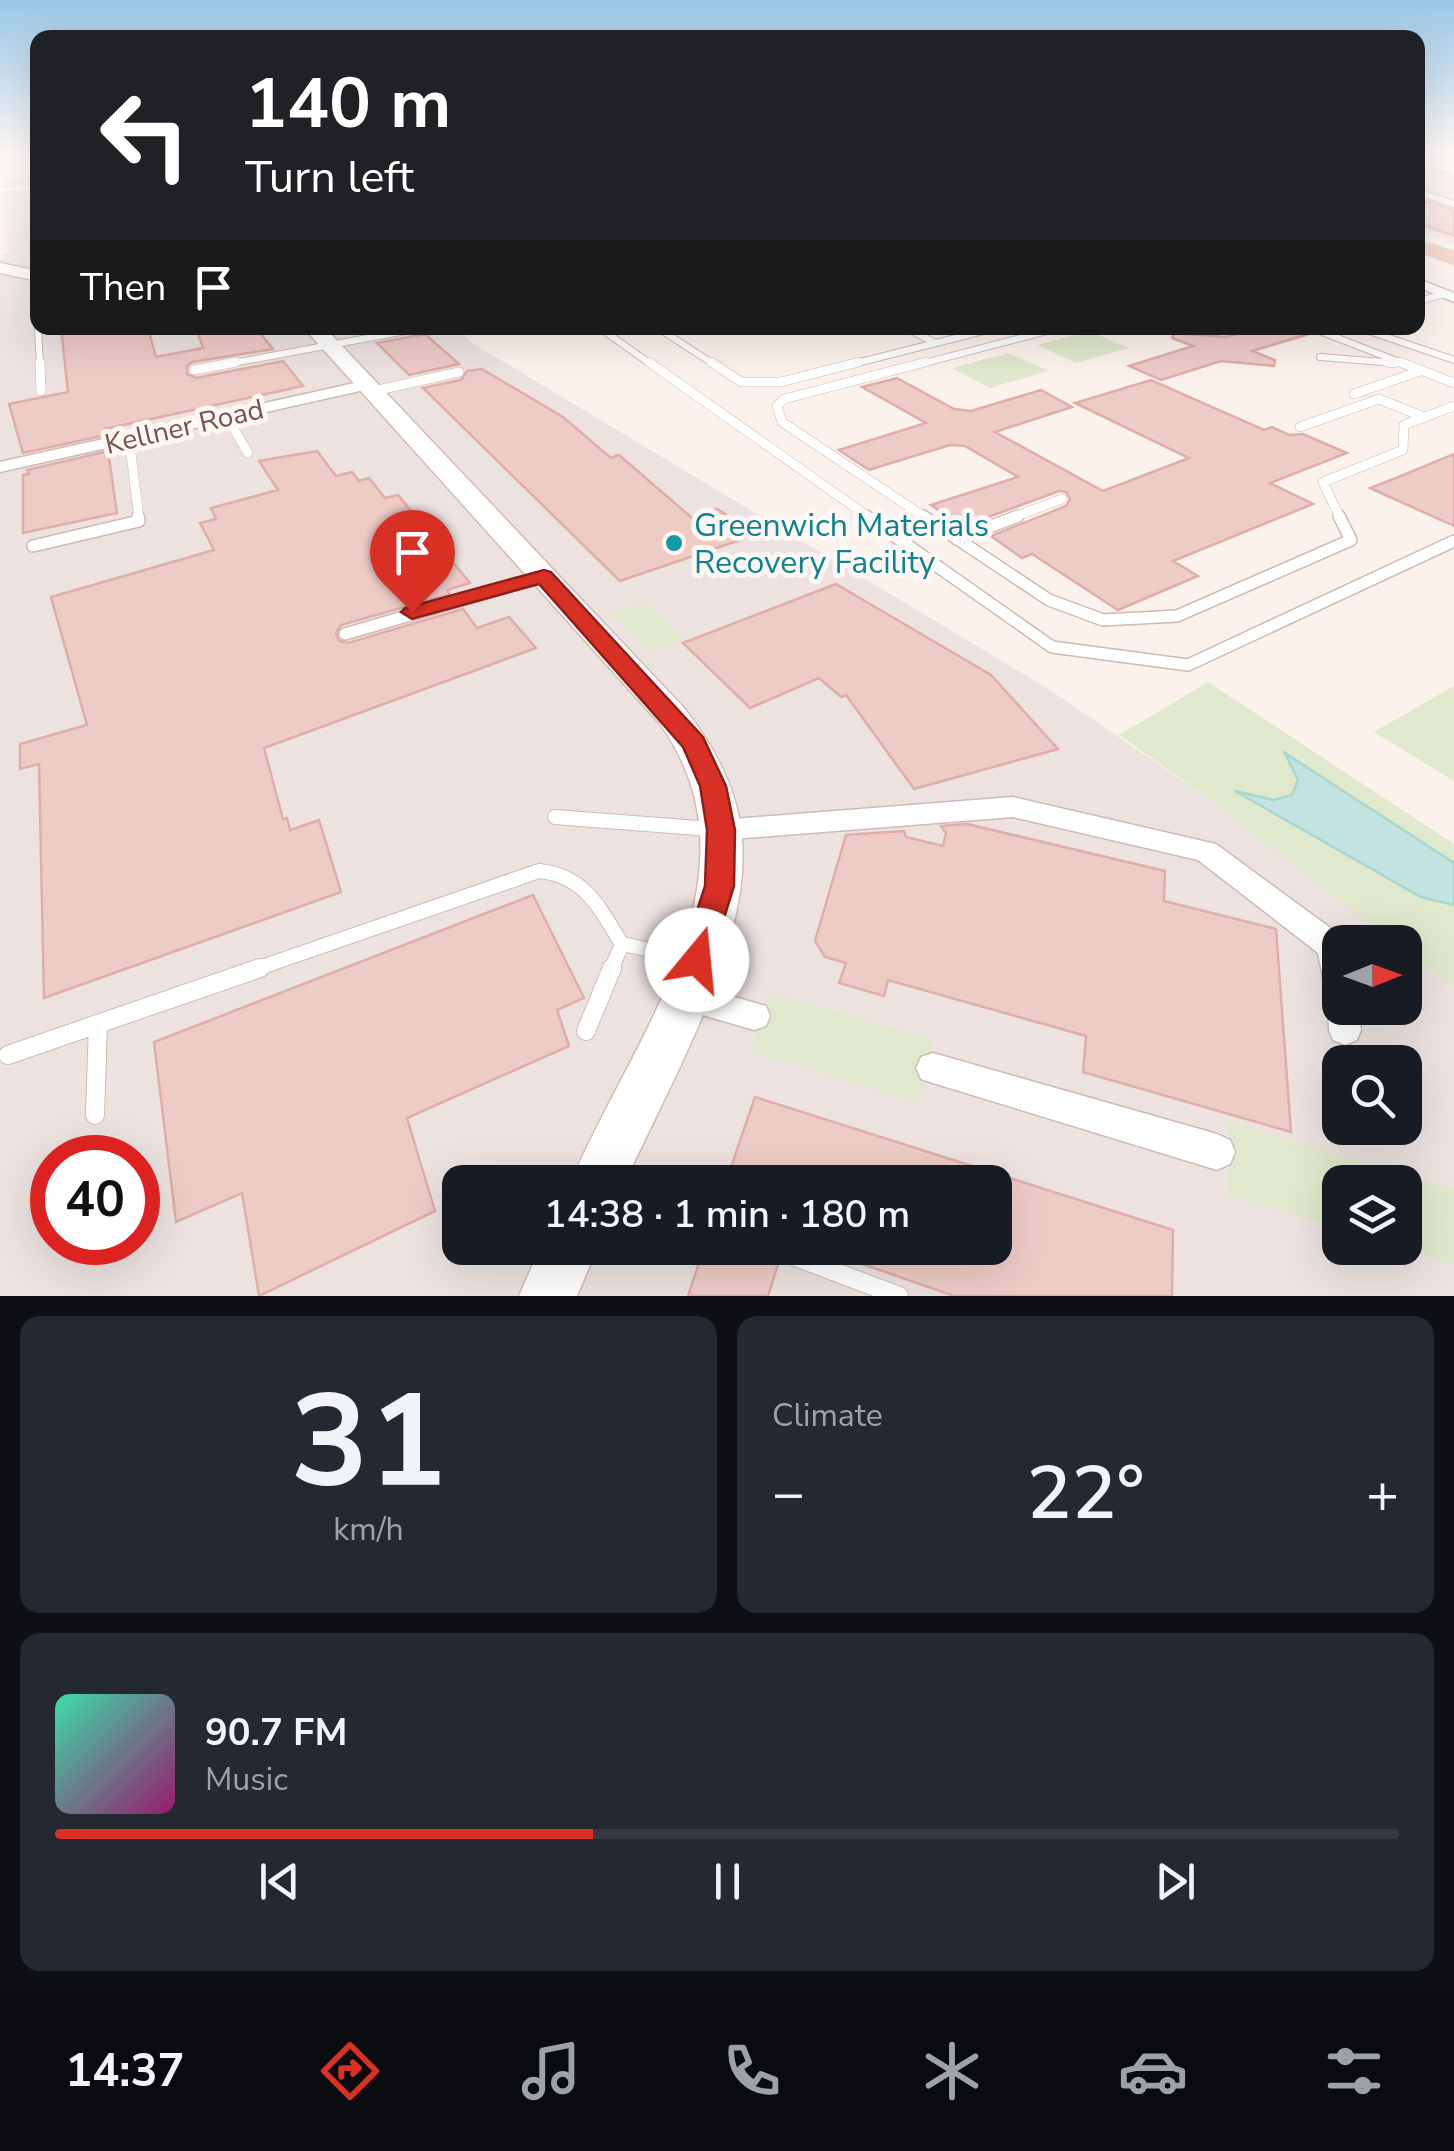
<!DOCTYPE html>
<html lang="en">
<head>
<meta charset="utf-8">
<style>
	:root { --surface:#171b24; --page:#242831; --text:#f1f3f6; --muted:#9ea1a6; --line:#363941; --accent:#d93025 }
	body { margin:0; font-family:"Nunito Sans",sans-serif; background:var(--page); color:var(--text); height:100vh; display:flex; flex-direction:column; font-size:38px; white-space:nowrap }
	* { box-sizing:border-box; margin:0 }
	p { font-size:32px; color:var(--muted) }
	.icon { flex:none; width:55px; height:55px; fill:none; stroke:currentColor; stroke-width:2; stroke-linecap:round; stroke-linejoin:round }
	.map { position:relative; height:1296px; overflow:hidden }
	.details { display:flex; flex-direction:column; gap:20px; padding:20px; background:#0d0f14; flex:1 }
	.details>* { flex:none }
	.banner { position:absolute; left:30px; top:30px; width:1395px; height:305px; border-radius:20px; box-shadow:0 10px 40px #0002; background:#202124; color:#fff; overflow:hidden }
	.needle { width:65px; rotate:89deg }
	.controls { position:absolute; left:1322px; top:925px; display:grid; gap:20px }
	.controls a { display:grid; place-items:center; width:100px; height:100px; border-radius:20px; background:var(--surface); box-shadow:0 10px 40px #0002; font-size:50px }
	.speed { position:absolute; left:30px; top:1135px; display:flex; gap:20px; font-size:50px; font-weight:700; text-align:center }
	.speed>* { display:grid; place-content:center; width:130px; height:130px; border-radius:50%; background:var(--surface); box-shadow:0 10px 40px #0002; line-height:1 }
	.speed .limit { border:15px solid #d22; background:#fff; color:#111 }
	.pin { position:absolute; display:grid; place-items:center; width:85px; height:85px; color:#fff; margin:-102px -42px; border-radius:50% 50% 50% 0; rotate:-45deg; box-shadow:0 0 10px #0007 }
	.pin .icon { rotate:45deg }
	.me { position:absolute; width:110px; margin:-55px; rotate:17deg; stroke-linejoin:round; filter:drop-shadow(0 0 8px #0008) }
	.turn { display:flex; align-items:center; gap:35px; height:210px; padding:0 50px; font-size:45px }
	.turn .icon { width:130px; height:130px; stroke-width:2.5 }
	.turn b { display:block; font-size:70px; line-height:85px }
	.then { display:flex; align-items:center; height:95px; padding:0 50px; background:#0003; gap:20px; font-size:38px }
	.big { font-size:75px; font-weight:600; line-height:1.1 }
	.details .card { flex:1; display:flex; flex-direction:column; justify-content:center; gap:15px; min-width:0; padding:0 35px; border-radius:20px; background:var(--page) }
	.details .dial { align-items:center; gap:0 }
	.dial b { font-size:130px; line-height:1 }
	.song { display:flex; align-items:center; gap:30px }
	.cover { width:120px; height:120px; border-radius:15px; background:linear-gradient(135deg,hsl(160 70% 55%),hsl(320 70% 35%)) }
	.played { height:10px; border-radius:5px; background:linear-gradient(90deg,var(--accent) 40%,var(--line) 40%) }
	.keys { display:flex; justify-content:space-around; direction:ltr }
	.heat { display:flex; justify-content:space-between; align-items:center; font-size:55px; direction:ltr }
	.details .tiles { flex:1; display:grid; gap:20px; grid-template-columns:1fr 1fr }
	.card:last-child { grid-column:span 2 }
	.trip { position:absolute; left:442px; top:1165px; width:570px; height:100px; border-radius:20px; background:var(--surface); box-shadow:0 10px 40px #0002; font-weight:600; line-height:100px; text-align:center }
	.tab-bar { display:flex; height:160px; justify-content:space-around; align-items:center; background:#090b0e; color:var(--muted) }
	.tab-bar .icon { width:70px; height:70px }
	.tab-bar .active { color:var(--accent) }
	.tab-bar b { font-size:45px; color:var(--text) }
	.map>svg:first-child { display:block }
	.residential { fill:#f3e2db }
	.industrial { fill:#ece3e1; fill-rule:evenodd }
	.green { fill:#e0e9cb }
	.water { fill:#c2e4e0; stroke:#a9d6d0; stroke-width:2.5 }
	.building { fill:#efcbc6; stroke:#e0ada8; stroke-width:2.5 }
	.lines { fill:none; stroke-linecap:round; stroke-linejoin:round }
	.lane-far5-casing { stroke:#d0bab5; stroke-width:6 }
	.lane-far4-casing { stroke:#d0bab5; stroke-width:8 }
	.lane-far3-casing { stroke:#d0bab5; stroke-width:10 }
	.lane-far2-casing { stroke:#d0bab5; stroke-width:14 }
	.lane-far1-casing { stroke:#d0bab5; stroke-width:16 }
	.lane-casing { stroke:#d0bab5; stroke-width:20 }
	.street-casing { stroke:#d0bab5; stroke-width:3 }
	.secondary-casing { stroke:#d5bab5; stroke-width:3 }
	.primary-casing { stroke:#d9cfce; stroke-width:3 }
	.lane-far5 { stroke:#fff; stroke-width:5 }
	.lane-far4 { stroke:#fff; stroke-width:6 }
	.lane-far3 { stroke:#fff; stroke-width:9 }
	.lane-far2 { stroke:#fff; stroke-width:11 }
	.lane-far1 { stroke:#fff; stroke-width:14 }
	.lane { stroke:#fff; stroke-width:18 }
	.street { fill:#fff; fill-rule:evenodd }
	.secondary { fill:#fff; fill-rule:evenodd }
	.primary { fill:#f4c4ab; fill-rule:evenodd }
	.route { fill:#d93025; stroke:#8d1f18; stroke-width:2.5 }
	.culture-dot { fill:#0f9aa8; stroke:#fef7f3; stroke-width:4 }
	.labels { text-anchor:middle; stroke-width:10; stroke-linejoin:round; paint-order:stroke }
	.far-street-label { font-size:28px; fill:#765350; stroke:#fef7f3 }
	.culture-label { font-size:32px; fill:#0d838f; stroke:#fef7f3; text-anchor:start }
</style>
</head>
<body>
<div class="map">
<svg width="1454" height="1296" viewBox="0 0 1454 1296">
	<rect width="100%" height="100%" fill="#fcf2ed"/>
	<polygon class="residential" points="1418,152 1454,152 1454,244 1418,231"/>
	<path class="industrial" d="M37,178L38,328H458L472,343L1050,690L1211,800L1395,942H1340V1008H1405V950L1454,989V1296H0V256L8,253L7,181ZM1340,1062H1405V1128H1340ZM52,1158H138V1242H52ZM460,1182H995V1248H460ZM1340,1182H1405V1248H1340Z"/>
	<g class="green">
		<polygon points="1089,331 1129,348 1076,363 1037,345"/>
		<polygon points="1009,353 1048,371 990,388 952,368"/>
		<polygon points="644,602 681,637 683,639 650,651 612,613"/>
		<polygon points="1208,682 1454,844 1454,989 1405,952 1405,942 1393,942 1211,800 1119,735"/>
		<polygon points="1454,686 1454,781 1374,732"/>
		<polygon points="771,993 933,1040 919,1103 751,1051"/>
		<polygon points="1228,1122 1454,1189 1454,1265 1399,1248 1405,1248 1405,1182 1340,1182 1340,1229 1228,1194"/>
	</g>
	<polygon class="water" points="1285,753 1454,863 1454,905 1421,897 1235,791 1274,800 1292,795 1298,780"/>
	<g class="building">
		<polygon points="1418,199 1454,210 1454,236 1418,223"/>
		<polygon points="61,328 148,328 156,357 203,348 196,328 256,328 273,349 192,362 187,366 187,374 196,378 283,361 303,386 105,429 106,435 23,453 9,404 68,392"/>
		<polygon points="1257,328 1305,328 1309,334 1252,351 1275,360 1274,366 1221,361 1161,380 1129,366 1193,346 1172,338 1174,333 1226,337"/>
		<polygon points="425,334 459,364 409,375 377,343"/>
		<polygon points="482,369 563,417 611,458 619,455 692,518 717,509 758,534 620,581 423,388 461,380 467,371"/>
		<polygon points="897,378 954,409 971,411 1041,390 1072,407 995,432 1103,491 1189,458 1075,403 1151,380 1264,430 1272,427 1289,435 1303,434 1347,453 1270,483 1313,504 1173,561 1198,576 1118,610 1032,554 1022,558 991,536 1066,506 1070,499 1066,492 1059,491 972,523 959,524 931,505 1018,477 965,446 950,445 869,470 839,450 926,423 862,387"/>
		<polygon points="108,451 117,513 23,533 23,475 29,474 27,470"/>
		<polygon points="317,451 336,476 352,472 359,481 369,478 385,498 398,495 470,583 447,590 450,594 341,625 336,633 339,641 348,643 463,609 477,628 509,617 536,648 264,748 283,819 287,818 290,830 319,820 341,892 44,998 39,764 20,769 20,744 87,725 51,597 214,550 200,523 216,519 211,508 278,490 259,461"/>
		<polygon points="1454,454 1454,526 1370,488 1396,478"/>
		<polygon points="836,584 991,675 1058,749 914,789 846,695 841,697 819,678 750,708 683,643"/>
		<polygon points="967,824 1165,871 1164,901 1276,929 1291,1132 1083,1072 1086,1036 888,980 884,996 839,983 846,963 825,957 815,941 846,835 904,831 906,837 943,846 946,833 941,826"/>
		<polygon points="533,895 584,998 557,1010 569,1046 407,1118 435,1211 259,1296 242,1193 176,1222 154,1042"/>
		<polygon points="755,1097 1173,1230 1172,1296 954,1296 825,1251 825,1248 995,1248 995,1182 726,1182"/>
		<polygon points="704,1248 760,1248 763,1257 778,1264 768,1296 688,1296"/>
	</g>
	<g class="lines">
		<g class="lane-far5-casing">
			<g id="lane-far5">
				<polyline points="0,152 6,152"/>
				<polyline points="0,190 38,186"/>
			</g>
		</g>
		<g class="lane-far4-casing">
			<g id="lane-far4">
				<polyline points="38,290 38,314"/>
				<polyline points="1418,301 1445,294"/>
				<polyline points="38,328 40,365"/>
				<polyline points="600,328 652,365"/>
				<polyline points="658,328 715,365"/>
				<polyline points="905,328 936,343"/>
				<polyline points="1312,328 1407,365"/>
				<polyline points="1360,328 1454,360"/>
				<polyline points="1320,357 1395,363"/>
				<polyline points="222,365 422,328"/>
				<polyline points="849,365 995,328"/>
				<polyline points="917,365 1059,328"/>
			</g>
		</g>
		<g class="lane-far3-casing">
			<g id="lane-far3">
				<polyline points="40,362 41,391"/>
				<polyline points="649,362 870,518"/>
				<polyline points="711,362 741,382 781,382 859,362"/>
				<polyline points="926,362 784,399 777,406 782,422 926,518"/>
				<polyline points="1386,362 1395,363"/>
				<polyline points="1400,362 1454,383"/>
				<polyline points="194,370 236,362"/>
				<polyline points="374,391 459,372"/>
				<polyline points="1354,394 1420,371"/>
				<polyline points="226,416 248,453"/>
				<polyline points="1300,427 1379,399 1424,417"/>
				<polyline points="129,438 139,518"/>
				<polyline points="1011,518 1062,499"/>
				<polyline points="1340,518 1323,482 1403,450 1404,425 1454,406"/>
			</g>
		</g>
		<g class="lane-far2-casing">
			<g id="lane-far2">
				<polyline points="866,516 1052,647 1188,665 1454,541"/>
				<polyline points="923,516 1049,600 1103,620 1177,616 1351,540 1339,516"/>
				<polyline points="957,539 1018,516"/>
				<polyline points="33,546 139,521 138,516"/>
				<polyline points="345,634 544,576"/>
			</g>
		</g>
		<g class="lane-far1-casing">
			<g id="lane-far1">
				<polyline points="555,817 711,829"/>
				<path d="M253,970L539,871C585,875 600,909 622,944L693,959"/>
				<polyline points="611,970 622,944"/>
			</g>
		</g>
		<g class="lane-casing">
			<g id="lane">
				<polyline points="586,1031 612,968"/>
				<polyline points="8,1055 260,968"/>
				<polyline points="95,1115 98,1024"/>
				<polyline points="772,1248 899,1296"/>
			</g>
		</g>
		<g class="street-casing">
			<g id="street">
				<polygon points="1418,157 1454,168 1454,174 1418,163"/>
				<polygon points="1418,189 1454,201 1454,207 1418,195"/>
				<polygon points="1418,279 1454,293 1454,302 1418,287"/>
				<polygon points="368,380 373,382 373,388 0,472 0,462"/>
				<polygon points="1013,797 1216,844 1344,938 1346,942 1340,942 1340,1008 1358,1008 1361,1030 1357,1040 1345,1045 1333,1040 1329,1030 1328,1003 1318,953 1198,860 1013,817 721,840 711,837 707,830 711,823 721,820"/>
				<polygon points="683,982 766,1006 770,1016 766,1026 754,1030 672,1006 667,996 672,986"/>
				<polygon points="933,1053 1217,1134 1230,1140 1235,1152 1230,1164 1217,1170 933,1083 921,1079 916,1068 921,1057"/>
			</g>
		</g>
		<g class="secondary-casing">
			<g id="secondary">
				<polygon points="0,263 38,271 38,281 0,273"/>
				<path d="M304,328H325L684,708C714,746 738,789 742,839C751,945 668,1087 625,1182H571C630,1041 769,876 660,724Z"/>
				<polygon points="540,1248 597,1248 577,1296 519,1296"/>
			</g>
		</g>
		<g class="primary-casing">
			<polygon id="primary" points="1418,240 1454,252 1454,264 1418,251"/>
		</g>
		<use href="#lane-far5" class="lane-far5"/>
		<use href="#lane-far4" class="lane-far4"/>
		<use href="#lane-far3" class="lane-far3"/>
		<use href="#lane-far2" class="lane-far2"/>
		<use href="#lane-far1" class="lane-far1"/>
		<use href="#lane" class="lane"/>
		<use href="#street" class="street"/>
		<use href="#secondary" class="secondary"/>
		<use href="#primary" class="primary"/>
	</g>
	<linearGradient id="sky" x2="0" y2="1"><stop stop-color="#99c7e5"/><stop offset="0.46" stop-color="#fef9f7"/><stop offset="1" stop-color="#fef9f7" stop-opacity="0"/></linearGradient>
	<rect width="1454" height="333" fill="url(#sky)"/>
	<polygon class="route" points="544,570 551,572 703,737 726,786 735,830 734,886 708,969 697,973 686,969 681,960 705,886 707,830 700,786 683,747 539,584 412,619 401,612 405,608"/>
	<circle class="culture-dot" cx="674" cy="543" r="10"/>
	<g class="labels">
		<g class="far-street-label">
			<text transform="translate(184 426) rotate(-13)" y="10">Kellner Road</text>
		</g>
		<g class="culture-label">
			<text x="694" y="536">Greenwich Materials<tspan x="694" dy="37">Recovery Facility</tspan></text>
		</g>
	</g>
</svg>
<div class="controls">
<a><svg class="needle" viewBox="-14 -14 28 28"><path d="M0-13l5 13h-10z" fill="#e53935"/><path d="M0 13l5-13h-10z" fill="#9ea1a6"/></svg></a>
<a><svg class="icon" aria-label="search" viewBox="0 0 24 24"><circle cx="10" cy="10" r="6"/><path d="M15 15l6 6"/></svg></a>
<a><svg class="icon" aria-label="layers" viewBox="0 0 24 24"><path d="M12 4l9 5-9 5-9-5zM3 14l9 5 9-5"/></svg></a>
</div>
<div class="speed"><div class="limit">40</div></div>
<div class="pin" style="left:412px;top:612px;background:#d93025"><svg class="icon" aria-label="arrive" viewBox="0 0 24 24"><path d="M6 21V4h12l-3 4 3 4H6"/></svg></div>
<svg class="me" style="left:697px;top:960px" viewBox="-20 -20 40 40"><circle r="19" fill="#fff"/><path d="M0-13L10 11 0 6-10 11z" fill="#d93025"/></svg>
<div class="trip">14:38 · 1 min · 180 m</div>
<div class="banner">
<div class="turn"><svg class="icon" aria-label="left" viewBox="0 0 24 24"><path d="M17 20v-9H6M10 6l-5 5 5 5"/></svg><div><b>140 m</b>Turn left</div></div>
<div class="then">Then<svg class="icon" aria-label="arrive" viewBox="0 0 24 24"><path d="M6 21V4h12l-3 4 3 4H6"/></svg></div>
</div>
</div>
<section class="details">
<div class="tiles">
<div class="card dial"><b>31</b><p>km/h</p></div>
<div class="card"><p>Climate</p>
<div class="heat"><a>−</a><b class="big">22°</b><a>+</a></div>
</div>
<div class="card">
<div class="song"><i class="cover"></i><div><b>90.7 FM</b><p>Music</p></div></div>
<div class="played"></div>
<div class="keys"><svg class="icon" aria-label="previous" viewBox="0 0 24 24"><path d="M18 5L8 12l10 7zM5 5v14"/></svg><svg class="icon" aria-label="pause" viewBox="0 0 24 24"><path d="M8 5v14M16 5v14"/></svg><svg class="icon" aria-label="next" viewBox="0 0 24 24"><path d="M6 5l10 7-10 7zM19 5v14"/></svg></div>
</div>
</div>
</section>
<nav class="tab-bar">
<b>14:37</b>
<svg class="icon active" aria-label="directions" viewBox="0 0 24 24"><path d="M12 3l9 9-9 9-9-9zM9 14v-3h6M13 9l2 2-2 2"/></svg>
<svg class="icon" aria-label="music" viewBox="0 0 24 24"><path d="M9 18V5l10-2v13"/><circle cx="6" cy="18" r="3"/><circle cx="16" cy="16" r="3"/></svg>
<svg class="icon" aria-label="phone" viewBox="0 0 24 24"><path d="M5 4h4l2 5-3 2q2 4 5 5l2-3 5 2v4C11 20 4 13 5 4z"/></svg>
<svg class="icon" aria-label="climate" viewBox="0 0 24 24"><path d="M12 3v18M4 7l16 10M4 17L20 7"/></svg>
<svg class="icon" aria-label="car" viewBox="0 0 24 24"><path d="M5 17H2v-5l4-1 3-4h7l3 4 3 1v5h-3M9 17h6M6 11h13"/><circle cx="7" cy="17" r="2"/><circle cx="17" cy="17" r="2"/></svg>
<svg class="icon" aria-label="filters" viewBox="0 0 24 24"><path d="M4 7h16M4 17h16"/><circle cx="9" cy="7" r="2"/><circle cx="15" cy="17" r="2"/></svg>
</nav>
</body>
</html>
